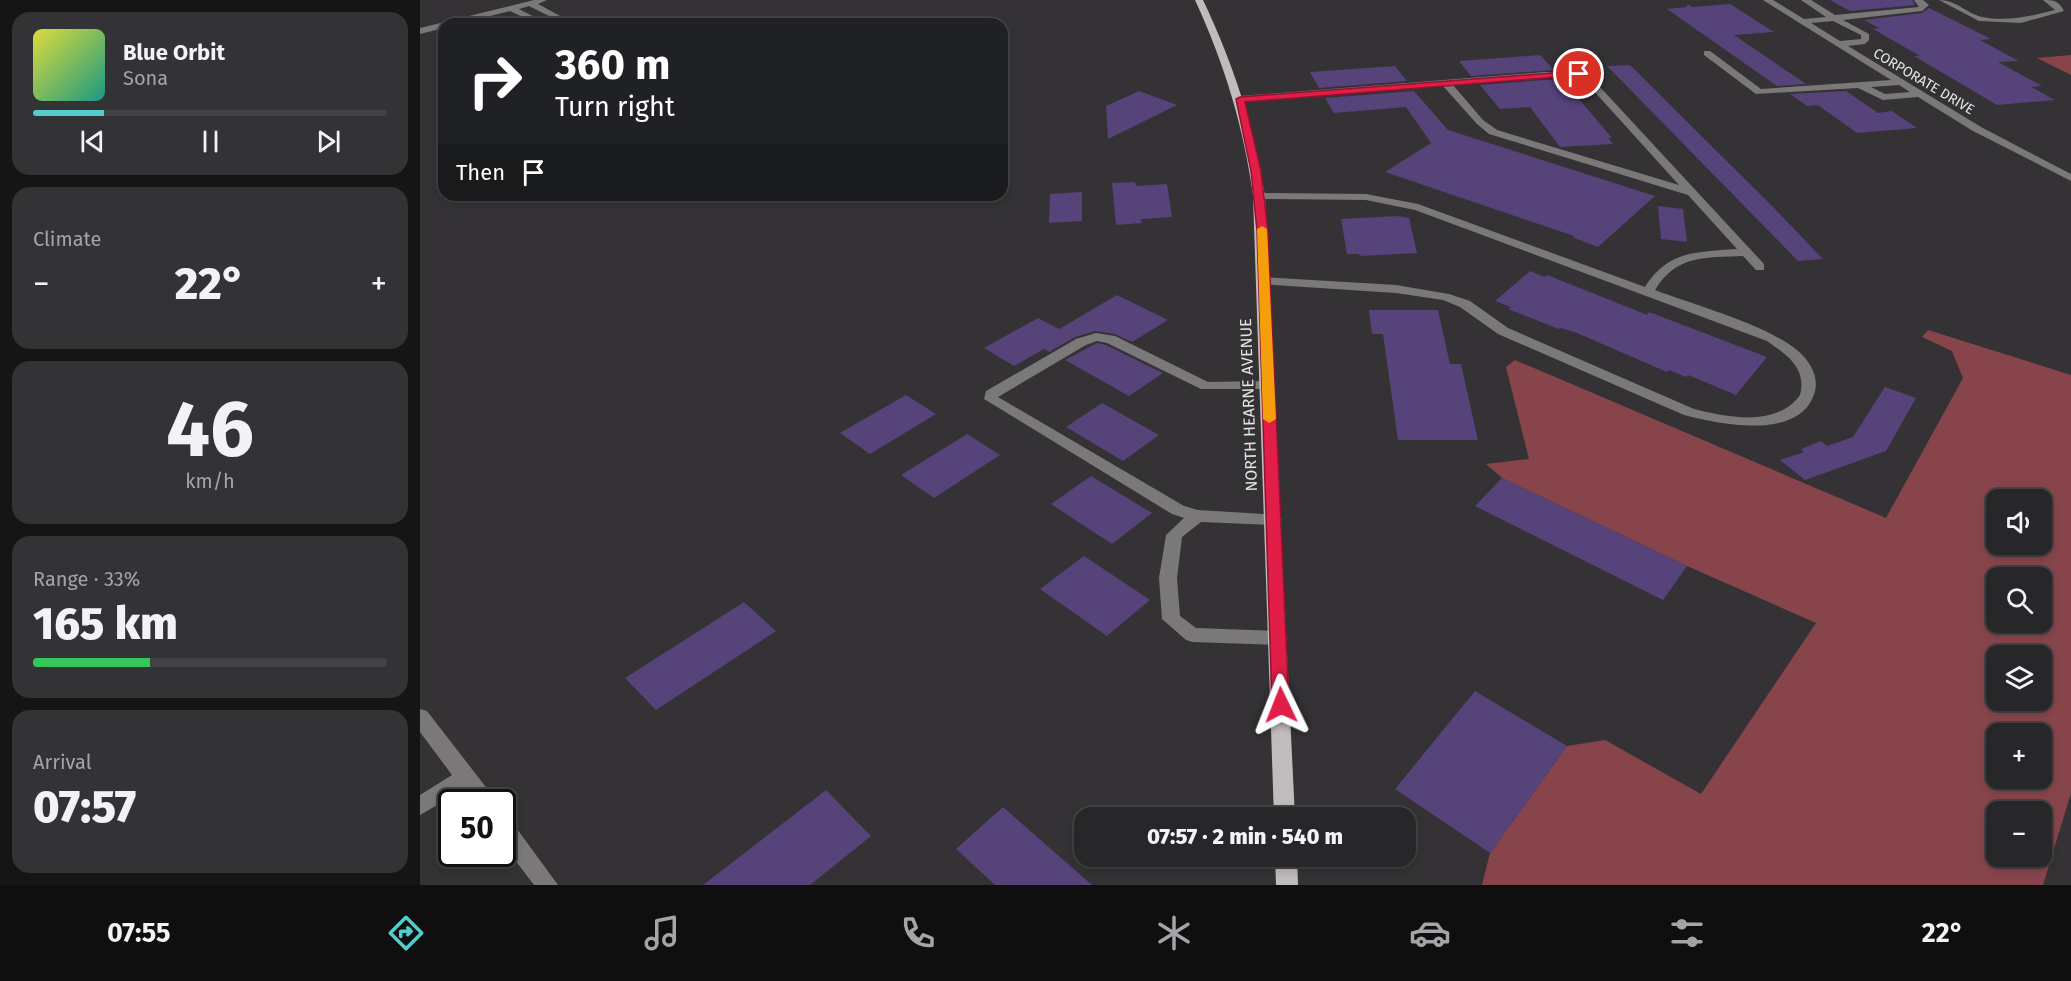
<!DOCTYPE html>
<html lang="en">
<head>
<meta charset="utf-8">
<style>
	:root { --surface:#272628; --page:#333234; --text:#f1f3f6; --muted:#a4a5a8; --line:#434345; --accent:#52cdcc }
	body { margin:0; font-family:"Fira Sans",sans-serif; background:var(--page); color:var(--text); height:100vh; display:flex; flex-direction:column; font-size:22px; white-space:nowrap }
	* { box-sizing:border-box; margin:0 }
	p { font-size:20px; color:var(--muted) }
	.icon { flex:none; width:33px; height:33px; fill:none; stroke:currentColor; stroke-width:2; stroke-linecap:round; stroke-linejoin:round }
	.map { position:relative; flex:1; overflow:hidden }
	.drawer { display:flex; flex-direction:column; gap:12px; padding:12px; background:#151516; width:420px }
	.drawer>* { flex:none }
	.top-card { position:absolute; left:18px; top:18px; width:570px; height:183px; border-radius:18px; box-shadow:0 3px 9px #0003,0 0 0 2px var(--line); background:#202124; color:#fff; overflow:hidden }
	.buttons { position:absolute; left:1566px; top:489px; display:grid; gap:12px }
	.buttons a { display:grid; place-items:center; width:66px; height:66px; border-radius:12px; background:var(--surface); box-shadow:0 3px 9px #0003,0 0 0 2px var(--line); font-size:30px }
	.speed { position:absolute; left:18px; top:789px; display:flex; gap:12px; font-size:30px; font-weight:700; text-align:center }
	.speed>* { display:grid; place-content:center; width:78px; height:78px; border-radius:50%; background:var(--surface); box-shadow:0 3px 9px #0003,0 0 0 2px var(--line); line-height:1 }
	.speed .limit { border:3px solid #111; border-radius:9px; background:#fff; color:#111 }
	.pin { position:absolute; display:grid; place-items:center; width:51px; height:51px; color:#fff; margin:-26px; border:3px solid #fff; border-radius:50%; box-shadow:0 2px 6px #0007 }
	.me { position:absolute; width:66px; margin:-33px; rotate:358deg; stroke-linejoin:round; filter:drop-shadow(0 0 4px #0008) }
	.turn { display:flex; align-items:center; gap:21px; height:126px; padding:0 18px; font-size:27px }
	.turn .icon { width:78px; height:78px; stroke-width:2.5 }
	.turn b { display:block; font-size:42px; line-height:51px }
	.then { display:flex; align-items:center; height:57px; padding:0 18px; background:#0003; gap:12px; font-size:22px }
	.big { font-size:45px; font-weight:800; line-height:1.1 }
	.drawer .tile { flex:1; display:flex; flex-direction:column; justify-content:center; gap:9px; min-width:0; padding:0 21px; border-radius:18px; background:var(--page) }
	.drawer .dial { align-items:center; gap:0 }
	.dial b { font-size:78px; line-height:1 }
	.song { display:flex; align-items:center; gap:18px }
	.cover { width:72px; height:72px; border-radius:9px; background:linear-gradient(135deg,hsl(60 70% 55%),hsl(170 70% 35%)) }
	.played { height:6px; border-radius:3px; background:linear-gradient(90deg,var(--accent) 20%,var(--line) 20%) }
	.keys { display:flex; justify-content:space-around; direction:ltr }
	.heat { display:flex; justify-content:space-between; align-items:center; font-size:33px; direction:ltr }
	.charge { height:9px; border-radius:4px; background:linear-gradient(90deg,#34c759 33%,var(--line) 0) }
	.trip { position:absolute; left:654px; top:807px; width:342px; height:60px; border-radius:18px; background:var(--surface); box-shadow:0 3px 9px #0003,0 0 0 2px var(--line); font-weight:800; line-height:60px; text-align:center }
	.tabs { display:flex; height:96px; justify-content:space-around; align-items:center; background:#100f10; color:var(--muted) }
	.tabs .icon { width:42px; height:42px }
	.tabs .selected { color:var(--accent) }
	.tabs b { font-size:27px; color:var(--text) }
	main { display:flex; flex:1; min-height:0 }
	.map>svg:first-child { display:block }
	.forest { fill:#87454b; fill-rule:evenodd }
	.building { fill:#55437a }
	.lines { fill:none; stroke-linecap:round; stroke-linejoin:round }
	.minor { fill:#7a7879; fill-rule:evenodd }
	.major { fill:#c0bcbe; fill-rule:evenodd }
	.route { fill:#e11d48; stroke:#92132f; stroke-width:1.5 }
	.slow { fill:#f59e0b }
	.labels { text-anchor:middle; stroke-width:4.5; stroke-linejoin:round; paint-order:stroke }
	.far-street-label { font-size:14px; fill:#e4e3e4; stroke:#343235 }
	.street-label { font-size:16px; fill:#e4e3e4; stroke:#343235 }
</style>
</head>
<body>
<main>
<section class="drawer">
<div class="tile">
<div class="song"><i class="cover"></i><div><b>Blue Orbit</b><p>Sona</p></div></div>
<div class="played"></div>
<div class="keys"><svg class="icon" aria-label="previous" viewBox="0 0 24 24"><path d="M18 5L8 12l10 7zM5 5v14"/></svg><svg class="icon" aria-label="pause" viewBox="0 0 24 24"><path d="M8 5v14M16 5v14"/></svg><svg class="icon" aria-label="next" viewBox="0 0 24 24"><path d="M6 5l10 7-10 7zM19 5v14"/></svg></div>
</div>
<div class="tile"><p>Climate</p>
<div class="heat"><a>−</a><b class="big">22°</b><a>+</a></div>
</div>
<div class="tile dial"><b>46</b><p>km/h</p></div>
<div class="tile"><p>Range · 33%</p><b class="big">165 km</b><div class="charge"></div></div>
<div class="tile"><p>Arrival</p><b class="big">07:57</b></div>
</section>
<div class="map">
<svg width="1651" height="885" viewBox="0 0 1651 885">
	<rect width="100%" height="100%" fill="#343235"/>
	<g class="forest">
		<polygon points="1651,55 1651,75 1617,58"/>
		<path d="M1508,330L1651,375V793L1623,885H1062L1070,853L1147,746L1185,740L1281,794L1396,623L1267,566L1082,478L1066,464L1109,459L1086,367L1095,360L1466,518L1543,378L1532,351L1502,337ZM1576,500H1622V544H1576ZM1576,578H1622V622H1576ZM1576,656H1622V700H1576ZM1576,734H1622V778H1576ZM1576,812H1622V856H1576Z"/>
	</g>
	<g class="building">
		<polygon points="1410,0 1492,0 1495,5 1430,11"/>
		<polygon points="1268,4 1272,7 1310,4 1354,32 1314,35 1386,84 1357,86 1247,9 1266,7"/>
		<polygon points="1509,8 1571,39 1560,40 1599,61 1578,62 1622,86 1611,87 1635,100 1577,105 1494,56 1500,56 1453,29 1459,28 1444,20 1502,13"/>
		<polygon points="1120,55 1134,70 1051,76 1039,61"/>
		<polygon points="1210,65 1351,205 1403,259 1378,261 1187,66"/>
		<polygon points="975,66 987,81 899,88 890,72"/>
		<polygon points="1125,80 1143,80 1192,138 1188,138 1193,144 1140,147 1110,107 1080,109 1060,85"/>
		<polygon points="719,91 757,105 688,139 686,106"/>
		<polygon points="994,91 1028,130 1235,196 1178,247 1152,237 1154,236 965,172 1011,143 986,107 914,113 905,98"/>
		<polygon points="1426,91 1458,113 1472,111 1497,128 1437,133 1398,105 1387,106 1370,94"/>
		<polygon points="715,182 716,186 747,184 752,217 721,219 722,223 696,225 692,183"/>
		<polygon points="662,192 662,221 629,223 630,194"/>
		<polygon points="1238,206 1263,209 1267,242 1241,239"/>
		<polygon points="977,216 989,218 997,253 940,256 939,254 927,254 921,219"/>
		<polygon points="1110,271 1125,277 1127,275 1215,310 1227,315 1229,312 1347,357 1316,395 1268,375 1266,377 1249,370 1247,372 1157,333 1141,328 1139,329 1088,309 1091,307 1075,301"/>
		<polygon points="697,295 748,320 712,342 695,334 675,331 655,337 629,352 624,349 594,366 564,348 618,318 639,329"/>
		<polygon points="949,310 1018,310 1030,364 1041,364 1058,440 978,440 963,334 952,334"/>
		<polygon points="677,343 686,345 743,373 709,396 645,360"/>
		<polygon points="1465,387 1496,398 1466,451 1385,480 1360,460 1384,452 1381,449 1401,441 1407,446 1433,437"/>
		<polygon points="486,395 516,414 450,454 420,433"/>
		<polygon points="682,403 739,435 703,461 646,427"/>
		<polygon points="547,434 580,455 514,498 481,475"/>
		<polygon points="671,476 732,513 692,544 631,504"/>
		<polygon points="1082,478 1267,566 1243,600 1055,506"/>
		<polygon points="664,556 730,600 687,636 620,589"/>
		<polygon points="324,602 356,631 236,710 205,678"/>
		<polygon points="1055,691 1147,746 1070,853 975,789"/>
		<polygon points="406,790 451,836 390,885 283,885"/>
		<polygon points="583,807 672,885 575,885 536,849"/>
	</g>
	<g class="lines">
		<g class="minor">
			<polygon points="114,0 127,0 118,4 155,24 145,24 109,6 99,9 128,24 117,24 90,11 38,24 24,24 24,28 0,34 0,28"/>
			<path d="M1343,0H1353L1384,19L1406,17L1381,0H1391L1415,15L1499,7L1494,0H1503L1509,5L1502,11L1423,20L1449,34V40L1445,44L1428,46L1561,127L1651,174V181L1553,131L1498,97L1463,100L1438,88L1336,94L1284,55V51H1290L1341,89L1471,80ZM1413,21L1441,35V39L1420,41L1391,23ZM1479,85L1490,92L1465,94L1451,87Z"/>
			<path d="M1519,0C1536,0 1546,13 1562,17C1587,22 1611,16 1635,10L1623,0C1634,0 1639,1 1644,11L1601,23L1559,21Z"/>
			<path d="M1125,72L1167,73L1344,264V270H1336L1323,256C1286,258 1257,254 1235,290C1274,305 1348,325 1378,351C1389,360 1399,376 1395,391C1382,442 1299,424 1264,415L1078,334L1040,307L1023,300L976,293L839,284L837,281L843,277L976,285L1029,294L1050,301L1088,328L1274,409C1307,417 1356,428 1380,395C1387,368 1367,355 1347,341L995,210L946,200L839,199L833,196L839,193L946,194L998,204L1225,287C1248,250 1278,252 1317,249L1268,195L1069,134L1057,124L1023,86L820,102L815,99L820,96ZM1125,78H1162L1259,185L1077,130L1063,120L1033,85Z"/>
			<polygon points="676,333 695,336 788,382 848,381 855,385 848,389 781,389 687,343 677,341 666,345 578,397 764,506 778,510 860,515 862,519 860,523 854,525 781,522 762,537 757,578 760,616 776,628 858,631 864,633 867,638 864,643 858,645 772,642 766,640 742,619 739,578 746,535 764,518 752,514 564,399 566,391 656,339"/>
			<polygon points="0,709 7,711 72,795 75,802 53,802 43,790 0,815 0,795 32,775 0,732"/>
			<polygon points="82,816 89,818 138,885 114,885 82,843"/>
		</g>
		<g class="major">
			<path d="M775,0H783C813,63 834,127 845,196L875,818H854L833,196C824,127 804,63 775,0Z"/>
			<polygon points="855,856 877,856 878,885 856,885"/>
		</g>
	</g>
	<polygon class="route" points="1159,71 1162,75 825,102 841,171 848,231 869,705 867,711 861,713 855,711 852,705 837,231 831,171 816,99 820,97"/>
	<polygon class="slow" points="842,226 847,229 856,419 849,423 843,419 837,229"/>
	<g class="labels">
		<g class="far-street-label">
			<text transform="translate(1504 81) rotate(31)" y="5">CORPORATE DRIVE</text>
		</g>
		<g class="street-label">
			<text transform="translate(828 405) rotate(-92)" y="6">NORTH HEARNE AVENUE</text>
		</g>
	</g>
</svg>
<div class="buttons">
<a><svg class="icon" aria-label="sound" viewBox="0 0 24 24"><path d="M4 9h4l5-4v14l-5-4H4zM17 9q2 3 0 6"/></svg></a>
<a><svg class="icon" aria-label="search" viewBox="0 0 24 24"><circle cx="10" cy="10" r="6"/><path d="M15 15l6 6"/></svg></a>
<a><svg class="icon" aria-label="layers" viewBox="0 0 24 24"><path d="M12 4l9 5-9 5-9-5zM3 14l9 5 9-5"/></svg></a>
<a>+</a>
<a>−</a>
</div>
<div class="speed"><div class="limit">50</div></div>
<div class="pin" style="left:1159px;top:74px;background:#d93025"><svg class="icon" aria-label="arrive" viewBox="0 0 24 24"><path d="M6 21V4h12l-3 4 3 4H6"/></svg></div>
<svg class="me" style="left:861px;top:705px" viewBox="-20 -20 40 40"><path d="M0-17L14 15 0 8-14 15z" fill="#e11d48" stroke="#fff" stroke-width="4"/></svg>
<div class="trip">07:57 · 2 min · 540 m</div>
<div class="top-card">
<div class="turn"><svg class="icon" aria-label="right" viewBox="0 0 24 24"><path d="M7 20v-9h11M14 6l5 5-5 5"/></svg><div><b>360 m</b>Turn right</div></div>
<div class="then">Then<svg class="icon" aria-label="arrive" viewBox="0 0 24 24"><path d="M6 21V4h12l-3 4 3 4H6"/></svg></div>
</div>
</div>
</main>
<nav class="tabs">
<b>07:55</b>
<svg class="icon selected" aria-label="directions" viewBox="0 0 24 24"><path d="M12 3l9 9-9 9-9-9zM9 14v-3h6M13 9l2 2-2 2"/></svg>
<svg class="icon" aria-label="music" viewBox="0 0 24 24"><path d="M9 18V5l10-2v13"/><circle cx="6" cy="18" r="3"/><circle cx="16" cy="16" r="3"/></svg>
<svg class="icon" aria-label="phone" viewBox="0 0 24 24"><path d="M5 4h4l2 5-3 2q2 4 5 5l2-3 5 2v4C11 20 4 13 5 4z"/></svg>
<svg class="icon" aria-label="climate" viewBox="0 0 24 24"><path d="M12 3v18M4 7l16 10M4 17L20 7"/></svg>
<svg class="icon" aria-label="car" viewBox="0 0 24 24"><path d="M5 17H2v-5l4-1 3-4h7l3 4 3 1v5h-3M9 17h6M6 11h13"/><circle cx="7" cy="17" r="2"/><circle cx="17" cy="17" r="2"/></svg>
<svg class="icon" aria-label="filters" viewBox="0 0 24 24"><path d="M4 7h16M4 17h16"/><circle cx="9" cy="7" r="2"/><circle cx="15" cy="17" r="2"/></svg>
<b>22°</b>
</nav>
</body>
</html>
